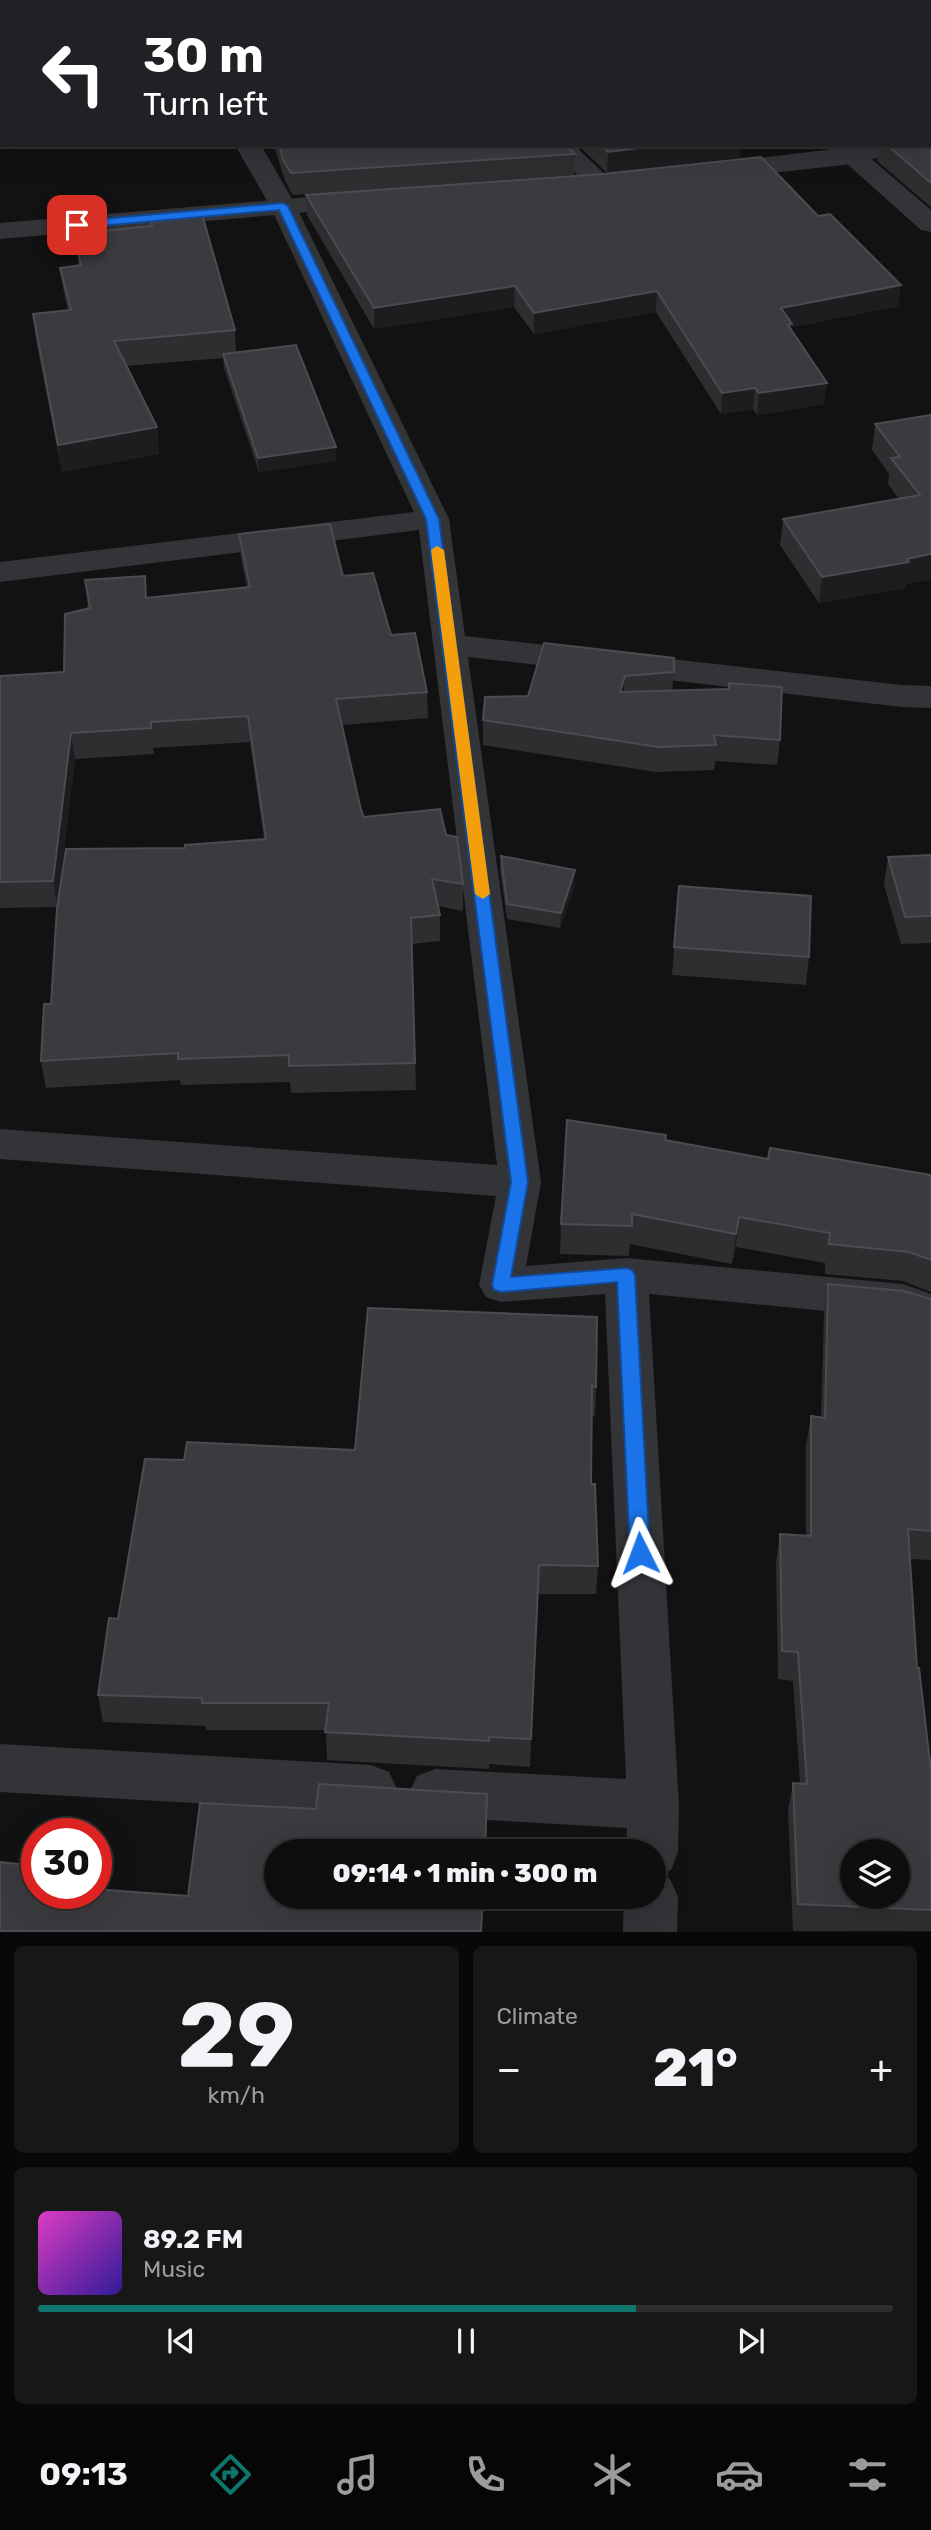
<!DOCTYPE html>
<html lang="en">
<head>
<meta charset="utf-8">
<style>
	:root { --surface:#0e0e0e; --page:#171717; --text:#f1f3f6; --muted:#9b9c9e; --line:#2e2e2e; --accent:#0f766e }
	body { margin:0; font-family:Rubik,sans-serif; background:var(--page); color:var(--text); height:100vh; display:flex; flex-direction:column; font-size:26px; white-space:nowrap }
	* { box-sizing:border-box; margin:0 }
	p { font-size:23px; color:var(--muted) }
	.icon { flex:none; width:38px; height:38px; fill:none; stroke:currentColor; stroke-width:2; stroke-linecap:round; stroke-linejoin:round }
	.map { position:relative; height:1932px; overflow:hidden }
	.side { display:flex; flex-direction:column; gap:14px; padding:14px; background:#080808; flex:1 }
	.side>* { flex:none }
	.hud { position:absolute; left:0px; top:0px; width:931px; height:147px; box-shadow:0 7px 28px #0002,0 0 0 2px var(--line); background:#202124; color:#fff; overflow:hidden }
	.buttons { position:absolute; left:840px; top:1839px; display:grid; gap:14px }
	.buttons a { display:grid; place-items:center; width:70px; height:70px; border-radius:50%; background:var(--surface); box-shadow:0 7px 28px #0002,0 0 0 2px var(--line); font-size:35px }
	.speed { position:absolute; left:21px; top:1818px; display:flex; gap:14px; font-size:35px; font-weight:700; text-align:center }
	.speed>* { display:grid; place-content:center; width:91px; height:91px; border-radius:50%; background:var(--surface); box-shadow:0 7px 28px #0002,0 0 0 2px var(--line); line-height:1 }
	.speed .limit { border:10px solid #d22; background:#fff; color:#111 }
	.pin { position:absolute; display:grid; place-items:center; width:60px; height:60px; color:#fff; margin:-30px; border-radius:14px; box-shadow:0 4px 10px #0006 }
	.me { position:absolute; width:77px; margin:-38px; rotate:357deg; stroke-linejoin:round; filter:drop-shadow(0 0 5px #0008) }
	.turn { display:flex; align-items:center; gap:24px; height:147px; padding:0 28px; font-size:32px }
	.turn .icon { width:91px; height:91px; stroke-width:2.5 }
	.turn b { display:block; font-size:49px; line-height:60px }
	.big { font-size:52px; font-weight:800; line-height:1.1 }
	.side .card { flex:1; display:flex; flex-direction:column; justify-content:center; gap:10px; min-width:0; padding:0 24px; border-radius:10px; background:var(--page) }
	.side .dial { align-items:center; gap:0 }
	.dial b { font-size:91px; line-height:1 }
	.song { display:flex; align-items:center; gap:21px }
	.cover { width:84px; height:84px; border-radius:10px; background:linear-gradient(135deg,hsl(310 70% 55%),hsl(250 70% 35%)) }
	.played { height:7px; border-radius:4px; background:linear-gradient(90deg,var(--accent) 70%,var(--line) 70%) }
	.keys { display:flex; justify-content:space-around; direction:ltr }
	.heat { display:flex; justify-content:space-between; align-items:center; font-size:38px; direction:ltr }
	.side .tiles { flex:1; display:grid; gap:14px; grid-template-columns:1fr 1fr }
	.card:last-child { grid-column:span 2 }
	.trip { position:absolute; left:264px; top:1839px; width:402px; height:70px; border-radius:35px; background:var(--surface); box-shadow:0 7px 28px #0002,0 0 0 2px var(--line); font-weight:800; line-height:70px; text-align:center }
	.tab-bar { display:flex; height:112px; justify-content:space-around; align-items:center; background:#060606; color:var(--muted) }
	.tab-bar .icon { width:49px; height:49px }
	.tab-bar .active { color:var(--accent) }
	.tab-bar b { font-size:32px; color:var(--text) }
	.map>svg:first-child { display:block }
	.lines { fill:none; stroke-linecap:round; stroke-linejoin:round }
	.minor { fill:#333438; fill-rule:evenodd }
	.tertiary { fill:#333438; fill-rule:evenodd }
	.wall { fill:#2e2e31 }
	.shaded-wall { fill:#1d1d1f }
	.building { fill:#3b3b3f; stroke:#4b4c51; stroke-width:2; fill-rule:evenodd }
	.route { fill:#1a73e8; stroke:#114b97; stroke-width:2 }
	.slow { fill:#f59e0b }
</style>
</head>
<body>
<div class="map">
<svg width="931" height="1932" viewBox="0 0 931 1932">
	<rect width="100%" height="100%" fill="#121213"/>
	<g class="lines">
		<g class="minor">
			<polygon points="0,45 2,45 0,60"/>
			<polygon points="235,145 261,145 296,206 449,519 465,636 902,685 931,686 931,708 902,707 468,657 541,1182 526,1266 626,1258 903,1284 931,1294 931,1329 899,1318 649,1294 679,1805 678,1852 671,1870 658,1874 670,1879 678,1897 677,1932 623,1932 624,1897 654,1897 654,1852 626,1852 627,1828 435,1817 417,1810 409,1793 417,1776 435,1769 626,1779 605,1294 501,1302 486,1297 479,1285 496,1196 0,1159 0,1129 497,1165 419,530 0,582 0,562 414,512 270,206"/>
			<polygon points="546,145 574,145 615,184 611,190 602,192 593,190"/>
			<polygon points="853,148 862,151 931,210 931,232 921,230 844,161 840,156 844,151"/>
			<polygon points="0,1744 371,1765 389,1772 397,1789 389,1806 371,1813 0,1792"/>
		</g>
		<g class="tertiary">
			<polygon points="866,145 913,145 909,150 853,164 718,179 709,177 705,171 709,165 718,163"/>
			<polygon points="358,193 367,195 371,201 367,207 0,239 0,223"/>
		</g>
	</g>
	<g class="wall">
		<polygon points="931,0 931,207 877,161 879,145 929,145"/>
		<polygon points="274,145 565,145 575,154 574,175 293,195 285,181"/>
		<polygon points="578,145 741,145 740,157 607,173"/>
		<polygon points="306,195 818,216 901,285 898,306 792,327 791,329 824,404 757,415 753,409 721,414 656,312 534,334 514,307 374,329 307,215"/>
		<polygon points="150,219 235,330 236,352 336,461 259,472 224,368 223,358 126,366 157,427 159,454 62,472 36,340 33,314 68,311 64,293 60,268 79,266 74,234 151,226"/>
		<polygon points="931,415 931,579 906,584 906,588 819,603 780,545 783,519 899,499 888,484 889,474 872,450 875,424"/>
		<polygon points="239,534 343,576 391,635 427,692 428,718 342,725 361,810 364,817 446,835 463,884 463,911 438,906 440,915 440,941 412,944 416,1090 291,1093 290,1082 181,1085 180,1080 46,1088 41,1061 51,1004 185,848 264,839 250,742 153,748 154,754 75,759 57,907 0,908 0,676 64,672 88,608 85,580 147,597 247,587 241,559"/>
		<polygon points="544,643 674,672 672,691 780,740 777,765 715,761 714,770 656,772 483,745 483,720 528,696"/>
		<polygon points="931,855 931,943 901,944 884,885 888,857"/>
		<polygon points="501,856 575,870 575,885 560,928 507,919 500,871"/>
		<polygon points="679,886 809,957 806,985 672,975"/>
		<polygon points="665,1140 768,1159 931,1175 931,1292 903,1281 825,1274 825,1263 736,1247 732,1264 630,1244 629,1256 560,1254 561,1224"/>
		<polygon points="828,1284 931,1299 931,1560 910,1559 917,1668 931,1771 931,1931 793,1931 788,1810 793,1783 800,1783 793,1681 778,1679 776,1563 780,1534 806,1536 806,1446 811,1416 821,1417 824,1313"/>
		<polygon points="597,1317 596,1387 595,1416 591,1415 591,1484 598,1566 596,1594 538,1594 530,1767 489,1764 489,1769 327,1760 326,1730 206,1730 205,1726 103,1722 98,1695 118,1619 184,1460 355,1450"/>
	</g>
	<g class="shaded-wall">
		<polygon points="662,145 741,145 740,157 607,173 608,152"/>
		<polygon points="901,285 898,306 792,327 790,345 781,308"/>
		<polygon points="515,286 514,307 374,329 374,308"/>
		<polygon points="657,291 656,312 534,334 534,313"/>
		<polygon points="827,383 824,404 757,415 759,393"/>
		<polygon points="755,388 753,409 721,414 722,393"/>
		<polygon points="157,427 159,454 62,472 58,445"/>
		<polygon points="336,447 336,461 259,472 258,458"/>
		<polygon points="931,554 931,579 906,584 906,588 819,603 822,577"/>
		<polygon points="625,676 623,701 620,692"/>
		<polygon points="71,733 75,759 57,907 53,881"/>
		<polygon points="575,870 575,885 560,928 561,913"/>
		<polygon points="739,1217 736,1247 732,1264 736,1234"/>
	</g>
	<g class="building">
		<polygon points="0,0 670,0 672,2 2,2 2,27 0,19"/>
		<polygon points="760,0 931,0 931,116 929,121 929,2 751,2"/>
		<polygon points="929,126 931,127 931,183 887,145 929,145"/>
		<polygon points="279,145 565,145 575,154 291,173 283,160"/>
		<polygon points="601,145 662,145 608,152"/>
		<polygon points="761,157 818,216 830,214 901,285 781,308 792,324 788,325 827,383 759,393 755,388 722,393 657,291 534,313 515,286 374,308 306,195 603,174"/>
		<polygon points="202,214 235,330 114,341 157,427 58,445 33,314 71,310 60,268 81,265 74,234 152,226 150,219"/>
		<polygon points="296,345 336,447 258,458 223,354"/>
		<polygon points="931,415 931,554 907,559 909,562 822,577 783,519 920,495 891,458 900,457 875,424"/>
		<polygon points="330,524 343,576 373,573 391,635 415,633 427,692 336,699 361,810 364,817 440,809 446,835 457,837 463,884 432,879 440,915 411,918 415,1063 289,1066 289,1055 178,1059 178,1053 41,1061 44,1004 51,1004 57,908 66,849 185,848 185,845 266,839 248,716 151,722 151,728 71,733 53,881 0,882 0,676 64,672 65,614 90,608 85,580 145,576 146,598 250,587 239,534"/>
		<polygon points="544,643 674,658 674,672 625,676 620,692 729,689 729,683 782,687 780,740 714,735 716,745 658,747 483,720 485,697 528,696"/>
		<polygon points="931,855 931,916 905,917 888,857"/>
		<polygon points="501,856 575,870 561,913 507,904"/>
		<polygon points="679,886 811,896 809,957 674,947"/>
		<polygon points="567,1120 666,1135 665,1140 768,1159 770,1148 931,1175 931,1260 909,1252 829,1244 830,1233 739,1217 736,1234 632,1214 632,1226 561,1224"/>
		<path d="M828,1284L904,1291L931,1299V1531L908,1529L917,1668H919L931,1771V1910L798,1904L793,1783L807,1784L798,1652L782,1651L780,1534L811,1536V1416L825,1418ZM852,1852H898V1897H852Z"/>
		<polygon points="368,1308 597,1317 596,1387 592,1386 591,1484 595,1484 598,1566 539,1565 531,1739 489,1737 489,1741 325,1732 329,1703 202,1703 202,1698 98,1695 109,1618 118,1619 145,1459 184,1460 187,1442 355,1450"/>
		<polygon points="319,1784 487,1794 485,1852 276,1852 276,1897 483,1897 481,1931 0,1931 0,1862 37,1866 37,1894 96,1894 96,1889 188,1896 200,1803 316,1809"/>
	</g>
	<polygon class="route" points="283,203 288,206 439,519 528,1182 511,1277 626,1268 632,1270 635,1275 650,1553 647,1559 640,1562 633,1559 630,1553 617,1282 501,1292 494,1290 492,1285 511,1182 426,519 279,210 77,228 72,225 77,221"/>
	<polygon class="slow" points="437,546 444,550 490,894 483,899 475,894 431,550"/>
</svg>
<div class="buttons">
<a><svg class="icon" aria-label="layers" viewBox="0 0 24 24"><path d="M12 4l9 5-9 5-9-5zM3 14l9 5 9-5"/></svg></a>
</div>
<div class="speed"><div class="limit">30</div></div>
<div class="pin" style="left:77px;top:225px;background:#d93025"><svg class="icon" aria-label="arrive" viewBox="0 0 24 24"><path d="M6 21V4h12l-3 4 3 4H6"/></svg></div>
<svg class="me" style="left:640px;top:1553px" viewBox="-20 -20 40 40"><path d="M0-17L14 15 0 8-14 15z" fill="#1a73e8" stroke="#fff" stroke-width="4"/></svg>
<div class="trip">09:14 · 1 min · 300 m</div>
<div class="hud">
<div class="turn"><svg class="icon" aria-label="left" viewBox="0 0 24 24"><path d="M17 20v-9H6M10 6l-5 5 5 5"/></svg><div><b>30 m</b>Turn left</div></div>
</div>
</div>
<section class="side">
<div class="tiles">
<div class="card dial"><b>29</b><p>km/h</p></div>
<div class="card"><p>Climate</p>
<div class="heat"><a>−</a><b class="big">21°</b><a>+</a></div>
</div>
<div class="card">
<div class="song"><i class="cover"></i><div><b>89.2 FM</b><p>Music</p></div></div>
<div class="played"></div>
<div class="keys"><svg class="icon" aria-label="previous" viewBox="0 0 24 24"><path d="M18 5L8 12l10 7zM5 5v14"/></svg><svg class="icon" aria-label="pause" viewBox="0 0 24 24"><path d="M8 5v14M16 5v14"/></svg><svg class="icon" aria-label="next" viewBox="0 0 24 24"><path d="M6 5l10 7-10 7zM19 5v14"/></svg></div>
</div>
</div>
</section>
<nav class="tab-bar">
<b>09:13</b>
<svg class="icon active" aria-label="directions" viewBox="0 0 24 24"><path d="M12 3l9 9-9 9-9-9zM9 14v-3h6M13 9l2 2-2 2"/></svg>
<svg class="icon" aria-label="music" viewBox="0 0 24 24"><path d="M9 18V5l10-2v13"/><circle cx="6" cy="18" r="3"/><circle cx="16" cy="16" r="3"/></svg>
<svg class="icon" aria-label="phone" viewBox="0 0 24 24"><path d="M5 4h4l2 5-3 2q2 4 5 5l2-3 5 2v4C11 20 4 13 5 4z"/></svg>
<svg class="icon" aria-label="climate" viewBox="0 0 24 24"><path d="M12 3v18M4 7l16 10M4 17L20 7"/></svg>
<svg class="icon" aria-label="car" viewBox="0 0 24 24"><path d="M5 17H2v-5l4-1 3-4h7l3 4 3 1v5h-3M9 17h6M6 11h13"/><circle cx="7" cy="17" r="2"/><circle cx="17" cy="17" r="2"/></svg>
<svg class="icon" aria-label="filters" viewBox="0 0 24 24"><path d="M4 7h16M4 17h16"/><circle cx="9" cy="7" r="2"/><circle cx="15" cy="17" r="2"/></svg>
</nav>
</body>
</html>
